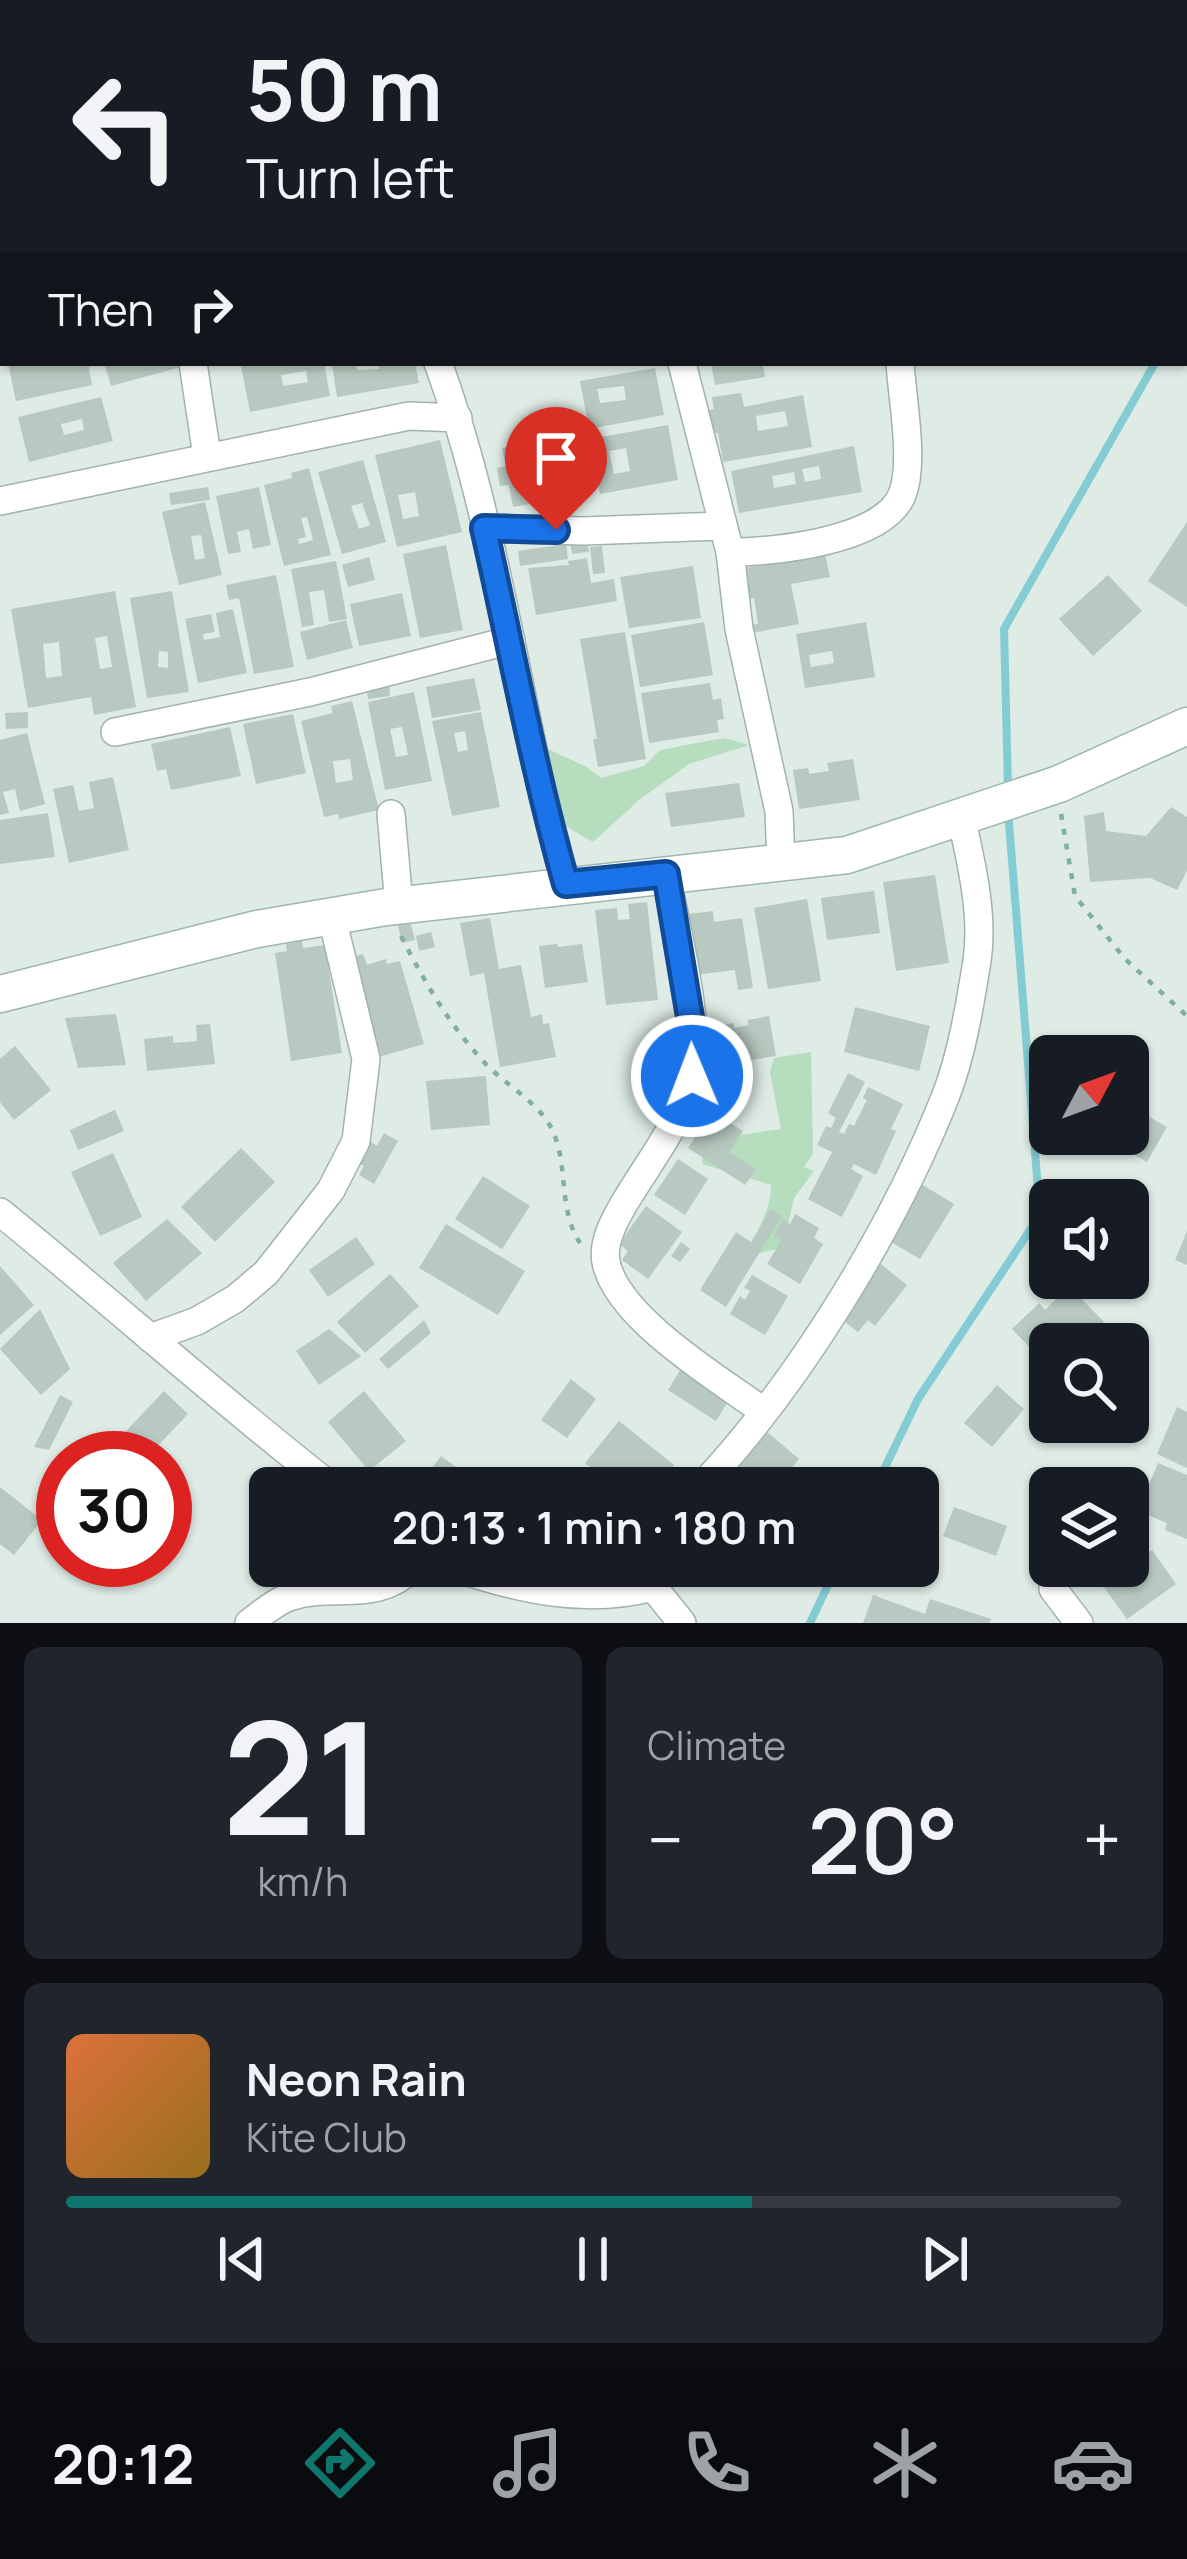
<!DOCTYPE html>
<html lang="en">
<head>
<meta charset="utf-8">
<style>
	:root { --surface:#171b24; --page:#20242c; --text:#f1f3f6; --muted:#9ea1a6; --line:#363941; --accent:#0f766e }
	body { margin:0; font-family:Manrope,sans-serif; background:var(--page); color:var(--text); height:100vh; display:flex; flex-direction:column; font-size:45px; white-space:nowrap }
	* { box-sizing:border-box; margin:0 }
	p { font-size:39px; color:var(--muted) }
	.icon { flex:none; width:66px; height:66px; fill:none; stroke:currentColor; stroke-width:2; stroke-linecap:round; stroke-linejoin:round }
	.map { position:relative; height:1623px; overflow:hidden }
	.panel { display:flex; flex-direction:column; gap:24px; padding:24px; background:#0d0f14; flex:1 }
	.panel>* { flex:none }
	.guide { position:absolute; left:0px; top:0px; width:1188px; height:366px; box-shadow:0 3px 9px #0004; background:#171b24; color:var(--text); overflow:hidden }
	.needle { width:78px; rotate:49deg }
	.fabs { position:absolute; left:1029px; top:1035px; display:grid; gap:24px }
	.fabs a { display:grid; place-items:center; width:120px; height:120px; border-radius:18px; background:var(--surface); box-shadow:0 3px 9px #0004; font-size:60px }
	.speed { position:absolute; left:36px; top:1431px; display:flex; gap:24px; font-size:60px; font-weight:700; text-align:center }
	.speed>* { display:grid; place-content:center; width:156px; height:156px; border-radius:50%; background:var(--surface); box-shadow:0 3px 9px #0004; line-height:1 }
	.speed .limit { border:18px solid #d22; background:#fff; color:#111 }
	.pin { position:absolute; display:grid; place-items:center; width:102px; height:102px; color:#fff; margin:-123px -51px; border-radius:50% 50% 50% 0; rotate:-45deg; box-shadow:0 0 12px #0007 }
	.pin .icon { rotate:45deg }
	.me { position:absolute; width:132px; margin:-66px; rotate:359deg; stroke-linejoin:round; filter:drop-shadow(0 0 9px #0008) }
	.turn { display:flex; align-items:center; gap:42px; height:252px; padding:0 48px; font-size:54px }
	.turn .icon { width:156px; height:156px; stroke-width:2.5 }
	.turn b { display:block; font-size:84px; line-height:102px }
	.then { display:flex; align-items:center; height:114px; padding:0 48px; background:#0003; gap:24px; font-size:45px }
	.big { font-size:90px; font-weight:600; line-height:1.1 }
	.panel .tile { flex:1; display:flex; flex-direction:column; justify-content:center; gap:18px; min-width:0; padding:0 42px; border-radius:18px; background:var(--page) }
	.panel .dial { align-items:center; gap:0 }
	.dial b { font-size:156px; line-height:1 }
	.song { display:flex; align-items:center; gap:36px }
	.cover { width:144px; height:144px; border-radius:18px; background:linear-gradient(135deg,hsl(20 70% 55%),hsl(40 70% 35%)) }
	.played { height:12px; border-radius:6px; background:linear-gradient(90deg,var(--accent) 65%,var(--line) 65%) }
	.keys { display:flex; justify-content:space-around; direction:ltr }
	.heat { display:flex; justify-content:space-between; align-items:center; font-size:66px; direction:ltr }
	.panel .tiles { flex:1; display:grid; gap:24px; grid-template-columns:1fr 1fr }
	.tile:last-child { grid-column:span 2 }
	.trip { position:absolute; left:249px; top:1467px; width:690px; height:120px; border-radius:18px; background:var(--surface); box-shadow:0 3px 9px #0004; font-weight:600; line-height:120px; text-align:center }
	.tabs { display:flex; height:192px; justify-content:space-around; align-items:center; background:#090b0e; color:var(--muted) }
	.tabs .icon { width:84px; height:84px }
	.tabs .active { color:var(--accent) }
	.tabs b { font-size:54px; color:var(--text) }
	.map>svg:first-child { display:block }
	.green { fill:#b6debe }
	.lines { fill:none; stroke-linecap:round; stroke-linejoin:round }
	.stream { stroke:#84ccd3; stroke-width:8 }
	.building { fill:#b7c9c0; fill-rule:evenodd }
	.street-casing { stroke:#a2b3ac; stroke-width:30 }
	.secondary-casing { stroke:#9db7ac; stroke-width:39 }
	.path { stroke:#7eb09d; stroke-width:4.5; stroke-dasharray:6 9; stroke-linecap:butt }
	.street { stroke:#fff; stroke-width:27 }
	.secondary { stroke:#fff; stroke-width:36 }
	.route-casing { stroke:#114b97; stroke-width:30 }
	.route { stroke:#1a73e8; stroke-width:21 }
</style>
</head>
<body>
<div class="map">
<svg width="1187" height="1623" viewBox="0 0 1187 1623">
	<rect width="100%" height="100%" fill="#dfebe5"/>
	<g class="green">
		<polygon points="724,738 749,745 689,764 639,800 593,842 557,821 537,744 587,767 601,778 644,766 660,750"/>
		<path d="M811,1052L813,1154L804,1167L814,1171L794,1198L783,1248L749,1255C755,1231 772,1210 771,1185L702,1164L705,1140L781,1129L770,1072L774,1058Z"/>
	</g>
	<g class="lines">
		<g class="stream">
			<polyline points="1176,3 1178,0"/>
			<polyline points="1008,789 1004,629 1155,363"/>
			<polyline points="875,1488 918,1399 1040,1215 1008,810"/>
			<polyline points="810,1623 837,1566"/>
		</g>
	</g>
	<g class="building">
		<polygon points="8,363 88,363 92,385 16,401"/>
		<polygon points="104,363 192,363 192,364 111,386"/>
		<path d="M256,363H324L330,396L250,412L241,366ZM306,371L308,382L283,386L281,375Z"/>
		<polygon points="332,363 356,363 357,370 379,369 379,363 415,363 419,383 337,397"/>
		<polygon points="711,363 763,365 765,377 715,385"/>
		<path d="M655,368L664,415L589,429L580,381ZM624,386L626,400L600,403L597,389Z"/>
		<path d="M741,393L744,407L803,395L812,447L723,462L718,433L710,434L706,411L714,409L712,397ZM785,411L788,426L758,431L756,416Z"/>
		<path d="M101,397L113,441L29,462L18,417ZM82,419L84,430L64,435L61,424Z"/>
		<path d="M668,425L678,480L600,494L590,439ZM626,448L630,471L614,474L609,451Z"/>
		<path d="M582,434L593,493L513,507L509,485L500,486L497,468L506,466L502,448ZM568,455L572,477L539,479L536,461Z"/>
		<path d="M440,440L462,532L397,547L375,455ZM415,492L419,516L403,519L398,495Z"/>
		<path d="M854,446L862,492L739,513L731,471ZM819,466L821,479L805,482L802,469ZM794,472L796,484L774,488L772,476Z"/>
		<path d="M363,460L386,542L342,554L318,472ZM362,503L370,525L359,529L351,506Z"/>
		<path d="M309,468L331,555L284,566L264,485L292,478L291,473ZM307,517L313,540L299,544L298,539L306,537L301,518Z"/>
		<polygon points="208,487 210,500 171,505 169,493"/>
		<polygon points="259,487 271,545 253,549 249,529 237,532 241,552 228,554 216,496"/>
		<path d="M205,502L222,575L179,585L162,512ZM201,535L205,558L195,560L191,536Z"/>
		<polygon points="1187,522 1187,607 1148,581"/>
		<polygon points="587,539 589,552 572,554 570,542"/>
		<polygon points="566,544 568,559 520,566 518,551"/>
		<polygon points="446,545 463,630 420,638 403,554"/>
		<polygon points="602,546 605,573 593,574 590,547"/>
		<polygon points="825,553 830,577 791,584 799,624 752,633 751,625 758,624 754,598 746,600 740,569"/>
		<polygon points="369,557 375,580 348,587 342,565"/>
		<polygon points="587,558 591,583 614,579 617,601 536,615 528,568 569,565 568,561"/>
		<polygon points="336,561 347,619 329,622 324,590 309,592 314,625 302,627 291,569"/>
		<polygon points="693,566 701,618 629,628 620,577"/>
		<polygon points="276,575 294,667 254,674 239,598 229,600 226,585"/>
		<polygon points="1108,575 1142,611 1093,656 1059,619"/>
		<path d="M115,591L136,707L94,715L91,697L28,708L11,609ZM107,636L112,667L100,669L95,638ZM59,642L62,676L46,678L43,644Z"/>
		<path d="M172,591L189,692L147,698L130,598ZM159,651L168,652V668L158,667Z"/>
		<polygon points="402,593 411,636 359,646 350,604"/>
		<polygon points="233,609 247,673 198,683 185,619 211,614 215,632 203,634 204,640 220,637 216,613"/>
		<polygon points="346,620 353,648 307,660 300,632"/>
		<polygon points="704,622 713,675 640,687 631,635"/>
		<path d="M866,622L875,677L805,688L796,634ZM832,651L834,663L811,667L809,655Z"/>
		<polygon points="625,632 646,759 598,767 593,739 597,739 580,639"/>
		<polygon points="474,678 481,710 432,718 426,687"/>
		<polygon points="710,683 713,700 721,698 724,719 717,720 719,732 649,743 641,693"/>
		<polygon points="389,684 390,696 368,699 366,687"/>
		<path d="M414,692L432,781L385,790L368,702ZM402,727L408,755L396,757L390,729Z"/>
		<path d="M352,701L379,810L339,819L338,814L324,817L301,721L333,713L331,706ZM350,759L353,780L336,783L333,761Z"/>
		<polygon points="28,712 28,728 6,729 5,713"/>
		<path d="M481,712L500,807L452,816L432,721ZM465,731L468,750L458,752L454,733Z"/>
		<polygon points="293,714 306,773 256,784 243,724"/>
		<polygon points="230,727 241,776 171,790 166,769 157,771 151,744"/>
		<polygon points="27,733 45,804 20,811 15,789 3,792 9,813 0,815 0,740"/>
		<polygon points="853,759 860,800 799,809 793,770 808,768 809,774 829,771 827,763"/>
		<polygon points="113,777 129,850 69,863 53,789 73,785 79,811 94,808 89,782"/>
		<polygon points="739,783 745,817 671,827 665,793"/>
		<polygon points="1171,807 1187,817 1187,871 1177,890 1150,878 1090,882 1084,816 1104,812 1106,831 1146,836"/>
		<polygon points="48,813 55,857 0,864 0,820"/>
		<polygon points="935,875 949,963 896,971 883,882"/>
		<polygon points="874,891 880,933 827,940 821,898"/>
		<polygon points="807,899 821,981 768,989 754,908"/>
		<polygon points="647,902 658,1000 606,1005 595,910 617,908 618,920 630,919 628,904"/>
		<polygon points="713,911 714,922 742,918 753,988 738,990 735,970 686,976 679,930 689,914"/>
		<polygon points="490,918 499,969 521,965 531,1017 542,1014 543,1024 549,1023 556,1057 500,1067 484,973 470,976 460,923"/>
		<polygon points="410,922 415,940 402,943 398,925"/>
		<polygon points="431,932 435,947 419,951 416,936"/>
		<polygon points="302,941 303,948 325,945 342,1053 291,1061 275,953 287,951 286,944"/>
		<polygon points="557,944 558,947 582,944 588,982 545,988 539,946"/>
		<polygon points="363,954 367,965 386,959 387,964 400,961 424,1044 375,1058 346,959"/>
		<polygon points="855,1007 930,1026 919,1071 844,1052"/>
		<polygon points="116,1014 126,1065 78,1068 65,1018"/>
		<polygon points="769,1016 776,1056 714,1066 708,1027 734,1023 734,1028 748,1025 748,1020"/>
		<polygon points="210,1024 215,1064 147,1071 144,1039 173,1036 173,1043 197,1041 196,1025"/>
		<polygon points="15,1046 51,1090 14,1120 0,1102 0,1059"/>
		<polygon points="848,1073 865,1082 839,1132 844,1134 849,1124 854,1126 867,1100 863,1098 868,1087 903,1104 891,1129 896,1131 876,1175 854,1164 851,1169 863,1176 842,1217 808,1199 832,1152 817,1145 826,1126 831,1128 836,1118 828,1113"/>
		<polygon points="486,1076 490,1125 431,1130 426,1081"/>
		<polygon points="706,1108 743,1131 729,1152 756,1169 745,1185 688,1148 700,1130 695,1126"/>
		<polygon points="115,1110 124,1131 78,1150 70,1130"/>
		<polygon points="1137,1110 1167,1127 1147,1162 1117,1145 1124,1134 1128,1134"/>
		<polygon points="384,1133 398,1141 374,1184 359,1175 364,1166 359,1164 371,1142 377,1146"/>
		<polygon points="241,1148 275,1182 215,1242 181,1207"/>
		<polygon points="113,1153 142,1217 100,1236 71,1172"/>
		<polygon points="678,1159 708,1179 685,1215 654,1195"/>
		<polygon points="483,1176 530,1206 502,1249 455,1219"/>
		<polygon points="913,1179 954,1204 920,1259 879,1235"/>
		<polygon points="646,1206 682,1232 648,1279 622,1260 628,1251 619,1244"/>
		<polygon points="771,1209 782,1216 726,1307 700,1290 736,1232 751,1242"/>
		<polygon points="795,1214 819,1228 814,1238 823,1244 800,1284 767,1264 781,1241 774,1236 783,1219 790,1224"/>
		<polygon points="167,1219 202,1253 146,1301 113,1263"/>
		<polygon points="446,1224 525,1271 498,1315 419,1268"/>
		<polygon points="1187,1231 1187,1265 1175,1260"/>
		<polygon points="356,1237 375,1264 328,1297 309,1270"/>
		<polygon points="681,1242 690,1249 680,1262 671,1256"/>
		<polygon points="877,1261 907,1285 875,1326 868,1320 858,1332 839,1317"/>
		<polygon points="0,1266 34,1305 0,1335"/>
		<polygon points="390,1274 419,1306 365,1353 337,1322"/>
		<polygon points="752,1275 788,1296 765,1335 730,1314 740,1296 745,1300 750,1291 744,1288"/>
		<polygon points="1076,1278 1110,1278 1101,1293"/>
		<polygon points="1069,1286 1104,1322 1081,1344 1070,1344 1064,1338 1059,1344 1050,1344 1050,1353 1042,1360 1012,1329 1039,1303 1045,1310"/>
		<polygon points="40,1309 70,1369 41,1395 0,1349"/>
		<polygon points="424,1320 431,1333 388,1369 379,1359"/>
		<polygon points="329,1329 361,1356 319,1385 296,1351"/>
		<polygon points="690,1354 739,1384 716,1421 668,1390"/>
		<polygon points="571,1379 596,1399 567,1438 541,1420"/>
		<polygon points="997,1385 1024,1409 992,1447 964,1423"/>
		<polygon points="164,1391 188,1414 146,1458 127,1458 113,1445"/>
		<polygon points="364,1391 406,1441 369,1471 328,1422"/>
		<polygon points="60,1395 73,1402 49,1450 34,1447"/>
		<polygon points="1177,1407 1187,1412 1187,1468 1157,1454"/>
		<polygon points="619,1421 674,1465 656,1488 617,1488 585,1463"/>
		<polygon points="767,1432 799,1459 775,1488 750,1488 733,1474"/>
		<polygon points="441,1456 485,1488 417,1488"/>
		<polygon points="1158,1463 1187,1475 1187,1539 1165,1530 1167,1523 1138,1511"/>
		<polygon points="0,1487 42,1520 14,1555 0,1544"/>
		<polygon points="954,1507 1007,1526 996,1556 943,1536"/>
		<polygon points="1152,1550 1176,1584 1127,1619 1102,1585"/>
		<polygon points="873,1595 925,1614 930,1599 991,1619 989,1623 863,1623"/>
	</g>
	<g class="lines">
		<g class="street-casing">
			<g id="street">
				<polyline points="115,0 115,3"/>
				<polyline points="351,0 351,3"/>
				<polyline points="586,0 587,3"/>
				<polyline points="815,0 817,3"/>
				<polyline points="1185,68 1187,68"/>
				<polyline points="193,363 207,456"/>
				<path d="M438,363C500,531 517,713 566,884"/>
				<polyline points="682,363 730,552 739,629 779,811 781,863"/>
				<polyline points="0,501 409,416 458,418"/>
				<polyline points="484,528 583,531 721,526"/>
				<path d="M730,552C775,552 883,541 902,495C915,463 902,398 900,363"/>
				<polyline points="115,732 310,692 511,640"/>
				<polyline points="391,814 399,905"/>
				<path d="M666,874C676,928 703,1030 690,1082C678,1127 648,1163 625,1202C615,1219 602,1242 606,1262C617,1318 719,1379 763,1411"/>
				<path d="M0,1212C112,1303 219,1399 333,1488"/>
				<polyline points="150,1338 197,1321 235,1299 266,1273 331,1190 356,1141 366,1059 332,918"/>
				<path d="M700,1488C799,1383 893,1229 946,1095C962,1054 970,1004 977,961C984,914 971,862 961,816"/>
				<path d="M451,1566C516,1589 585,1605 653,1587"/>
				<polyline points="648,1566 653,1587 682,1623"/>
				<polyline points="1053,1589 1079,1623"/>
				<path d="M249,1623C261,1614 275,1602 289,1597C336,1581 373,1606 415,1566"/>
			</g>
		</g>
		<g class="secondary-casing">
			<polyline id="secondary" points="0,994 257,929 386,907 847,855 1059,784 1187,726"/>
		</g>
		<g class="path">
			<polyline points="1061,814 1075,896 1125,959 1187,1016"/>
			<path d="M401,936C424,981 448,1023 483,1061C501,1081 528,1096 545,1118C572,1154 555,1205 580,1243"/>
		</g>
		<use href="#street" class="street"/>
		<use href="#secondary" class="secondary"/>
	</g>
	<g class="lines">
		<g class="route-casing">
			<path id="route" d="M556,530L484,528C511,647 533,767 566,884L666,874L691,1023L692,1076"/>
		</g>
		<use href="#route" class="route"/>
	</g>
</svg>
<div class="fabs">
<a><svg class="needle" viewBox="-14 -14 28 28"><path d="M0-13l5 13h-10z" fill="#e53935"/><path d="M0 13l5-13h-10z" fill="#9ea1a6"/></svg></a>
<a><svg class="icon" aria-label="sound" viewBox="0 0 24 24"><path d="M4 9h4l5-4v14l-5-4H4zM17 9q2 3 0 6"/></svg></a>
<a><svg class="icon" aria-label="search" viewBox="0 0 24 24"><circle cx="10" cy="10" r="6"/><path d="M15 15l6 6"/></svg></a>
<a><svg class="icon" aria-label="layers" viewBox="0 0 24 24"><path d="M12 4l9 5-9 5-9-5zM3 14l9 5 9-5"/></svg></a>
</div>
<div class="speed"><div class="limit">30</div></div>
<div class="pin" style="left:556px;top:530px;background:#d93025"><svg class="icon" aria-label="arrive" viewBox="0 0 24 24"><path d="M6 21V4h12l-3 4 3 4H6"/></svg></div>
<svg class="me" style="left:692px;top:1076px" viewBox="-20 -20 40 40"><circle r="17" fill="#1a73e8" stroke="#fff" stroke-width="3"/><path d="M0-11L8 9 0 5-8 9z" fill="#fff"/></svg>
<div class="trip">20:13 · 1 min · 180 m</div>
<div class="guide">
<div class="turn"><svg class="icon" aria-label="left" viewBox="0 0 24 24"><path d="M17 20v-9H6M10 6l-5 5 5 5"/></svg><div><b>50 m</b>Turn left</div></div>
<div class="then">Then<svg class="icon" aria-label="right" viewBox="0 0 24 24"><path d="M7 20v-9h11M14 6l5 5-5 5"/></svg></div>
</div>
</div>
<section class="panel">
<div class="tiles">
<div class="tile dial"><b>21</b><p>km/h</p></div>
<div class="tile"><p>Climate</p>
<div class="heat"><a>−</a><b class="big">20°</b><a>+</a></div>
</div>
<div class="tile">
<div class="song"><i class="cover"></i><div><b>Neon Rain</b><p>Kite Club</p></div></div>
<div class="played"></div>
<div class="keys"><svg class="icon" aria-label="previous" viewBox="0 0 24 24"><path d="M18 5L8 12l10 7zM5 5v14"/></svg><svg class="icon" aria-label="pause" viewBox="0 0 24 24"><path d="M8 5v14M16 5v14"/></svg><svg class="icon" aria-label="next" viewBox="0 0 24 24"><path d="M6 5l10 7-10 7zM19 5v14"/></svg></div>
</div>
</div>
</section>
<nav class="tabs">
<b>20:12</b>
<svg class="icon active" aria-label="directions" viewBox="0 0 24 24"><path d="M12 3l9 9-9 9-9-9zM9 14v-3h6M13 9l2 2-2 2"/></svg>
<svg class="icon" aria-label="music" viewBox="0 0 24 24"><path d="M9 18V5l10-2v13"/><circle cx="6" cy="18" r="3"/><circle cx="16" cy="16" r="3"/></svg>
<svg class="icon" aria-label="phone" viewBox="0 0 24 24"><path d="M5 4h4l2 5-3 2q2 4 5 5l2-3 5 2v4C11 20 4 13 5 4z"/></svg>
<svg class="icon" aria-label="climate" viewBox="0 0 24 24"><path d="M12 3v18M4 7l16 10M4 17L20 7"/></svg>
<svg class="icon" aria-label="car" viewBox="0 0 24 24"><path d="M5 17H2v-5l4-1 3-4h7l3 4 3 1v5h-3M9 17h6M6 11h13"/><circle cx="7" cy="17" r="2"/><circle cx="17" cy="17" r="2"/></svg>
</nav>
</body>
</html>
